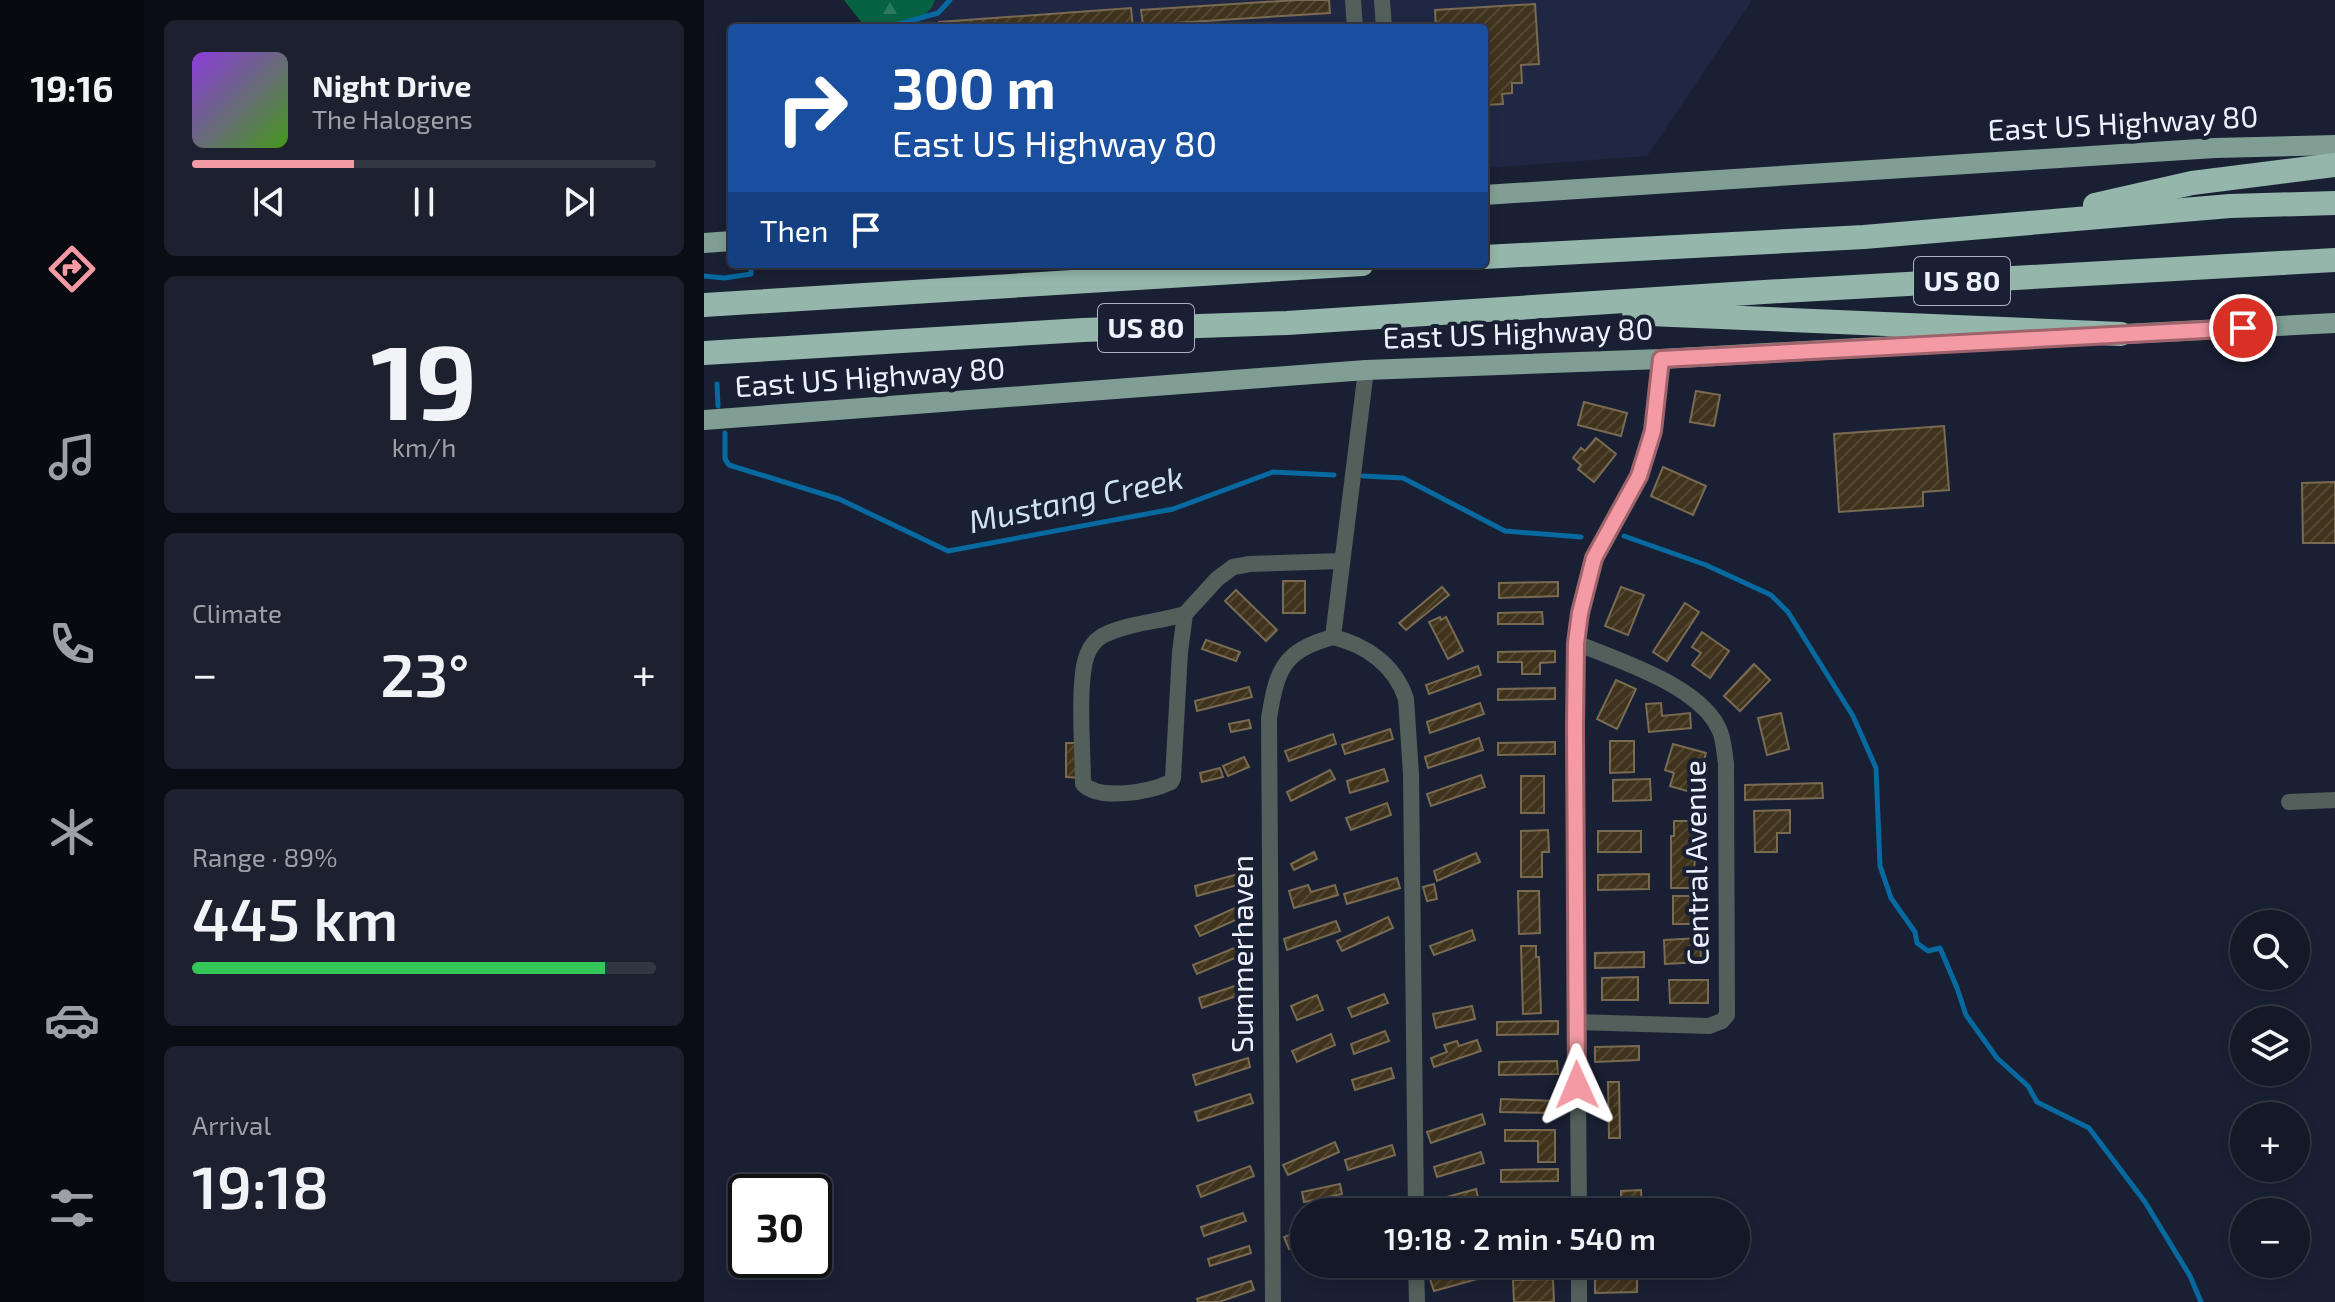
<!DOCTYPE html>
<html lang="en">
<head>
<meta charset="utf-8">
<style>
	:root { --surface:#141827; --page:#1d212f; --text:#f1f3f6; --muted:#9da0a7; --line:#333744; --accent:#f49aa4 }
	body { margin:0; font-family:"Exo 2",sans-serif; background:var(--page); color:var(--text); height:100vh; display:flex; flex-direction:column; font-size:30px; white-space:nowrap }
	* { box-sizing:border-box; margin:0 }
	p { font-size:26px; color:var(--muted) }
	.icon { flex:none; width:44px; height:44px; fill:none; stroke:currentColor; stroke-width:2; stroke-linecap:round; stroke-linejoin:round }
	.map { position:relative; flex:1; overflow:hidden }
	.details { display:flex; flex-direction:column; gap:20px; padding:20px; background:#0b0d15; width:560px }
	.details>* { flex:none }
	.top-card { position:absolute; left:24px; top:24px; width:760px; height:244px; border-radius:8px; box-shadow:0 4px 12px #0003,0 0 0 2px var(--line); background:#1a4fa0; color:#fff; overflow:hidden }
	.controls { position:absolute; left:1526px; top:910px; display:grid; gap:16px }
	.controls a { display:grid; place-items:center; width:80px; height:80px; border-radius:50%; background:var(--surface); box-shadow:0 4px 12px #0003,0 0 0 2px var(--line); font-size:40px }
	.speed { position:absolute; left:24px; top:1174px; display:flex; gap:16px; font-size:40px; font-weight:700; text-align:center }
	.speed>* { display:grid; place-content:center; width:104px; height:104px; border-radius:50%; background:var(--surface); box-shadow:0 4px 12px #0003,0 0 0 2px var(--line); line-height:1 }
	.speed .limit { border:4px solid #111; border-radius:12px; background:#fff; color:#111 }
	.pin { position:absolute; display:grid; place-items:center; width:68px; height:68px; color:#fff; margin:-34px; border:4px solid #fff; border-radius:50%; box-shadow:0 2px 8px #0007 }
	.me { position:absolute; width:88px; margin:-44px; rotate:359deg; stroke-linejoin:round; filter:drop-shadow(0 0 6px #0008) }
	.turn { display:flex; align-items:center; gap:28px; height:168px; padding:0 32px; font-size:36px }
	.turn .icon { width:104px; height:104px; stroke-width:2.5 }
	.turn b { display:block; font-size:56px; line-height:68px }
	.then { display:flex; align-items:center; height:76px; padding:0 32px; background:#0003; gap:16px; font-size:30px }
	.big { font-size:60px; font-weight:600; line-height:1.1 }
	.details .widget { flex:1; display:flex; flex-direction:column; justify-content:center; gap:12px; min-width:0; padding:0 28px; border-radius:12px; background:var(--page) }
	.details .dial { align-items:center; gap:0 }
	.dial b { font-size:104px; line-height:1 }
	.song { display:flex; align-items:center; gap:24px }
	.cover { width:96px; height:96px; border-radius:12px; background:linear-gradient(135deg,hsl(270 70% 55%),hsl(100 70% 35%)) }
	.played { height:8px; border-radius:4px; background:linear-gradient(90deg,var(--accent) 35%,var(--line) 35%) }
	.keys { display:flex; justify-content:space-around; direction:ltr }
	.heat { display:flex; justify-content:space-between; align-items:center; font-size:44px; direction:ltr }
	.charge { height:12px; border-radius:6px; background:linear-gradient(90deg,#34c759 89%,var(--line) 0) }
	.trip { position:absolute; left:586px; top:1198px; width:460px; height:80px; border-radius:40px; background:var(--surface); box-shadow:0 4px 12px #0003,0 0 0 2px var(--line); font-weight:600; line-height:80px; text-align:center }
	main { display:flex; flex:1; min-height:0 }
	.tabs { display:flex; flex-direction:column; width:144px; justify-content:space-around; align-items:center; background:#080a10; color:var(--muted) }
	.tabs .icon { width:56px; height:56px }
	.tabs .on { color:var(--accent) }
	.tabs b { font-size:36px; color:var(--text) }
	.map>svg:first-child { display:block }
	.built { fill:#202742 }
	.forest { fill:url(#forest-firs) }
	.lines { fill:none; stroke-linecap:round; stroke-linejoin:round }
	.stream { stroke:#06699f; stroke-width:5 }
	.building { fill:url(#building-hatch); stroke:#796a52; stroke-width:2 }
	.minor { stroke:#525f5b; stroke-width:16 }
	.major { stroke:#819e94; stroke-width:20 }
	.highway { stroke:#94b6ab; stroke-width:24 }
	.route-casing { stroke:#9f646b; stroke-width:20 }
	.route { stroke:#f49aa4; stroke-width:14 }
	.labels { text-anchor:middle; stroke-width:8; stroke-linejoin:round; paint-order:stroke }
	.shield { fill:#1a2034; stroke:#aeb3c1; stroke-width:2 }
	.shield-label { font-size:28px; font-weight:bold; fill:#eef2fe }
	.street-label { font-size:30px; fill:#eef2fe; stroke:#1a2034 }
	.water-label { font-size:32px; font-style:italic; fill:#cfe2f2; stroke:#1a2034 }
</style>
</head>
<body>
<main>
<nav class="tabs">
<b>19:16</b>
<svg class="icon on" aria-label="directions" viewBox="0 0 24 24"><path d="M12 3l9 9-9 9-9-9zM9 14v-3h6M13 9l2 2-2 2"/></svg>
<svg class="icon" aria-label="music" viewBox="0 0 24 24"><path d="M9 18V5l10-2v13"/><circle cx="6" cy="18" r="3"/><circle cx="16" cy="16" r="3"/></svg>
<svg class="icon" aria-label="phone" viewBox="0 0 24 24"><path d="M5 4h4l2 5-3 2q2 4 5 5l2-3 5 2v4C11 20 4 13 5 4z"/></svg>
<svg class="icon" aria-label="climate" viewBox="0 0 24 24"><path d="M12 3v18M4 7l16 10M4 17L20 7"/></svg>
<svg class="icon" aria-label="car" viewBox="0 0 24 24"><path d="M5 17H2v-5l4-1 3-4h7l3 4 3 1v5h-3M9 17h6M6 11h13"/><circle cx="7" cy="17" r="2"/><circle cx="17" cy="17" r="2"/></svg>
<svg class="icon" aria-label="filters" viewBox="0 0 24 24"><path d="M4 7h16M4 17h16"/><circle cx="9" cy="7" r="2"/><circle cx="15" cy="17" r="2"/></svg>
</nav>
<section class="details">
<div class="widget">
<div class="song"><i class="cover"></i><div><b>Night Drive</b><p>The Halogens</p></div></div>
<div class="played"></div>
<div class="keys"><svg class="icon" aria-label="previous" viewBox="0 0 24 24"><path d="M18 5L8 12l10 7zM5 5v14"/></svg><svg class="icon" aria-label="pause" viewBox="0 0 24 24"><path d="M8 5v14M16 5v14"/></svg><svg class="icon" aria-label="next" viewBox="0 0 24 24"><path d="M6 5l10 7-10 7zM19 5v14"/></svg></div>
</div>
<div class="widget dial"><b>19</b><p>km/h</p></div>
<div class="widget"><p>Climate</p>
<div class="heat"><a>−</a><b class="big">23°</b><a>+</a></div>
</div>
<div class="widget"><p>Range · 89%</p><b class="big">445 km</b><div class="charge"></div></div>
<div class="widget"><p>Arrival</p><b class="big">19:18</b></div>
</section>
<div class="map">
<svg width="1631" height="1302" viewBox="0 0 1631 1302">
	<defs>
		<pattern id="forest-firs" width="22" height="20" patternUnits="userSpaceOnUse" patternTransform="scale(2)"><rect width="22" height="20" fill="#076243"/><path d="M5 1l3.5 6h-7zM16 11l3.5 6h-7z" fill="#2b795f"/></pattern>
		<pattern id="building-hatch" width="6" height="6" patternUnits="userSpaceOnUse" patternTransform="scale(2)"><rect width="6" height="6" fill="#40331c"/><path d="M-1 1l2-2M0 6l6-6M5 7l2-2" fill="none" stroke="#534733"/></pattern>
	</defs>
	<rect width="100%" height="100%" fill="#1a2034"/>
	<polygon class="built" points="231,0 1048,0 943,156 780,168 780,28 210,28 227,8"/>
	<polygon class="forest" points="140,0 231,0 227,8 210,28 162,28"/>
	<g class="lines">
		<g class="stream">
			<polyline points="181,28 234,13 246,0"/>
			<polyline points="0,276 20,278 47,274 47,264"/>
			<polyline points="13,384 14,406"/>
			<polyline points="21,433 21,459 25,465 135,499 244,551 469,509 569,472 630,475"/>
			<polyline points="659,476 699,478 801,531 877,537"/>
			<polyline points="920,536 1002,565 1067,595 1084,612 1149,716 1172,768 1176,866 1187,898 1211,932 1213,943 1224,951 1236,948 1253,988 1262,1015 1293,1058 1324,1086 1333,1102 1385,1128 1441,1202 1486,1276 1497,1302"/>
		</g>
	</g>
	<g class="building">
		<polygon points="593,0 625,0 626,13 439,25 437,10"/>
		<polygon points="831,4 835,64 817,65 818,83 808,83 808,93 798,94 799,104 780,105 780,28 732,28 731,10"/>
		<polygon points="427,8 429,28 414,28 414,25 369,28 235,28 235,22"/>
		<polygon points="992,391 1016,395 1010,426 986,422"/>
		<polygon points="880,402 923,413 917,436 874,425"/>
		<polygon points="1240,426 1245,490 1219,492 1219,506 1135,512 1130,434"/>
		<polygon points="892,438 912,454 890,482 874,469 877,465 869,458 877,448 881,451"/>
		<polygon points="959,467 1002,486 989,515 947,496"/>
		<polygon points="1631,482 1631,543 1599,543 1598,483"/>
		<rect x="579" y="581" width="22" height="32"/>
		<polygon points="854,582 854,596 795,598 795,583"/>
		<polygon points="738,587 745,595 702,630 695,623"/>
		<polygon points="917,587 940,595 924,635 901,626"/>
		<polygon points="532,590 573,630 562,641 521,601"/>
		<polygon points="981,603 995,612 963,661 949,652"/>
		<polygon points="838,612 839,624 794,624 794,613"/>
		<polygon points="736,617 737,620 742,617 759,651 744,659 725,622"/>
		<polygon points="998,632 1025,651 1006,678 988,665 997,653 988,647"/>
		<polygon points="502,640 536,652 532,661 498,649"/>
		<polygon points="851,651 851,662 836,663 836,674 818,674 818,662 794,662 794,652"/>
		<polygon points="1050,664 1066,680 1036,711 1020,696"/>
		<polygon points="774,666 777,675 725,694 722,685"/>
		<polygon points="912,680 932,689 913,729 893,719"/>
		<polygon points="545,687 548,697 493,711 491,701"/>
		<polygon points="851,688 851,699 794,700 794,689"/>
		<polygon points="776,703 780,714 726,733 723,722"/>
		<polygon points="957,703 958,716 986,713 987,728 945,732 942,704"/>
		<polygon points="1077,713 1085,749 1063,755 1054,718"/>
		<polygon points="545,720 547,728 527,732 525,724"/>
		<polygon points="686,729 689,739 641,754 638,745"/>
		<polygon points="629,734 632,744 585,761 581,751"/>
		<polygon points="775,738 779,750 724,768 721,757"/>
		<polygon points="906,741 930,741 930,772 906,773"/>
		<polygon points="851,742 851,754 794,755 794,743"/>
		<polygon points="362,743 378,743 378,778 362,777"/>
		<polygon points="969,744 1002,753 990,793 966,786 970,773 961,770"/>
		<polygon points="540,757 545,767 524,776 519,766"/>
		<polygon points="516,768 519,777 498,782 496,773"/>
		<polygon points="680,769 684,781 646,793 643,781"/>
		<polygon points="626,770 631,779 587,801 583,792"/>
		<polygon points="777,775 781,787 727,806 723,794"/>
		<rect x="817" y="776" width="23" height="37"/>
		<polygon points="946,779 947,800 909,801 909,780"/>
		<polygon points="1118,783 1119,798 1041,800 1041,785"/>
		<polygon points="683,803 687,815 647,830 642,818"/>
		<polygon points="1086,810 1086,833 1073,833 1073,852 1051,852 1050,811"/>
		<polygon points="970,821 998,821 998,841 991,841 990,888 967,888 967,836 970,836"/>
		<polygon points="844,830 845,852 838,852 838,877 817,877 817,831"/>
		<rect x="894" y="831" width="43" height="21"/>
		<polygon points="610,852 613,859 590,870 587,864"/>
		<polygon points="772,853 776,862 733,881 730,871"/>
		<polygon points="545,871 548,881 493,896 491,886"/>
		<polygon points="945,874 945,889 894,890 894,875"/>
		<polygon points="693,878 696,888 643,904 640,894"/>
		<polygon points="730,884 733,899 723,901 719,887"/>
		<polygon points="604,885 607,892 631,885 634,895 590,908 585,891"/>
		<polygon points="814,891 835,891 836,933 815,934"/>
		<rect x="969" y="896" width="23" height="28"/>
		<polygon points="542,903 547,913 496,936 491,926"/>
		<polygon points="684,917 689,928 638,951 633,941"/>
		<polygon points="632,921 636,931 583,950 580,939"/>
		<polygon points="768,930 771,940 730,955 726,946"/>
		<polygon points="996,938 997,962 961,964 960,940"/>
		<polygon points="535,946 538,955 493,974 489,965"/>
		<polygon points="817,946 832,946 832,957 835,957 837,1013 819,1014"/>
		<polygon points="940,952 940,967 891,968 891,953"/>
		<polygon points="934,977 934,1000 898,1000 898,978"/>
		<polygon points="965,980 1004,980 1004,1003 966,1003"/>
		<polygon points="540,983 544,992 498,1008 495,998"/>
		<polygon points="680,994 684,1003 648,1017 644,1008"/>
		<polygon points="613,995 619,1010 593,1020 587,1006"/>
		<polygon points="768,1006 771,1019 732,1028 729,1014"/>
		<polygon points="854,1021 854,1034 793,1035 793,1022"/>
		<polygon points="681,1031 685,1041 650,1054 647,1044"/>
		<polygon points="627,1034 631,1045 593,1062 588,1051"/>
		<polygon points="773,1040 777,1051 730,1067 727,1058 743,1052 740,1045 753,1041 755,1046"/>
		<polygon points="935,1046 935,1060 891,1062 891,1047"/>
		<polygon points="544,1058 546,1067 492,1085 489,1075"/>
		<polygon points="853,1061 854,1074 795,1075 795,1062"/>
		<polygon points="687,1068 690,1078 651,1090 648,1080"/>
		<polygon points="904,1082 915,1082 916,1138 905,1138"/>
		<polygon points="546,1094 549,1103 494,1121 491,1112"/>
		<polygon points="797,1099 853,1101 853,1113 796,1112"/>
		<polygon points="778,1114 781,1124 727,1143 723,1132"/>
		<polygon points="801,1130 851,1130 851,1162 834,1162 834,1141 801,1141"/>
		<polygon points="631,1142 635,1152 584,1175 579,1165"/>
		<polygon points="688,1145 691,1155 644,1170 641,1160"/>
		<polygon points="777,1152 780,1163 733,1177 730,1167"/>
		<polygon points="546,1166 550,1176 497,1197 493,1186"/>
		<polygon points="854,1169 854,1181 797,1182 797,1170"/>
		<polygon points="636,1184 638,1194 600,1202 598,1192"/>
		<polygon points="772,1189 775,1201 735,1212 732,1200"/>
		<polygon points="937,1190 938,1212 901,1212 901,1200 917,1199 917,1191"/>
		<polygon points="854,1204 854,1212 795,1212 795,1205"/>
		<polygon points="539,1213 542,1221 500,1236 497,1227"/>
		<polygon points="600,1229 600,1243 585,1249 580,1237"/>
		<polygon points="545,1246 547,1253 506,1266 504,1259"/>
		<polygon points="659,1264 686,1264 654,1276 651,1267"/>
		<polygon points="781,1264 784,1276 730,1291 726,1279"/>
		<polygon points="891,1264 912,1264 912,1279 933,1279 933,1292 891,1293"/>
		<polygon points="849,1279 850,1302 810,1302 809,1280"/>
		<polygon points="547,1281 550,1290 515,1302 494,1302 493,1299"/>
	</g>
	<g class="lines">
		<g class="minor">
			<polyline points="649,0 651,28"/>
			<polyline points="678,0 680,28"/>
			<path d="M481,614C454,622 423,623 398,636C390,641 386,647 383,655C373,681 379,753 379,784C396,801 446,792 467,782L469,778L476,652L481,614L513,579L529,567L546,564L638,561"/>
			<path d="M629,637C662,645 691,665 702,699L707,774L712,1212"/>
			<polyline points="1585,802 1631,800"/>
			<path d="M872,1022L1005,1026L1018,1021L1023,1015L1022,763C1020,752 1020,737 1014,727C993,685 914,660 872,643"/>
			<polyline points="875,1212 871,727 872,643 876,613 890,558 935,476 949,431 957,359"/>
			<polyline points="712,1264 713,1302"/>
			<path d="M569,1302L565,718C573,670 578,651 629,637L662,370"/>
			<polyline points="875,1302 875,1264"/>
		</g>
		<g class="major">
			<polyline points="780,195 1511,148 1631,145"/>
			<polyline points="0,243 28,241"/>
			<polyline points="1401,335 1631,323"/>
			<polyline points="0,420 662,370 957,359 1317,339"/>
		</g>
		<g class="highway">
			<polyline points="1391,205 1488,183 1631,165"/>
			<polyline points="780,257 1160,237 1526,206 1631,203"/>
			<polyline points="0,305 658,264"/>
			<polyline points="930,312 945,314 1417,334"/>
			<polyline points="0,353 379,330 583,323 1060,292 1631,260"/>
		</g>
	</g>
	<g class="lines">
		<g class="route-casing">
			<polyline id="route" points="873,1085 871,727 872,643 876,613 890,558 935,476 949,431 957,359 1539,328"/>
		</g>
		<use href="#route" class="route"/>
	</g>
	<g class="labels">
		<g class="shield">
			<rect x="1210" y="257" width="96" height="48" rx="6"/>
			<rect x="394" y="304" width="96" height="48" rx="6"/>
		</g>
		<g class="shield-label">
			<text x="1258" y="291">US 80</text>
			<text x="442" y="338">US 80</text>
		</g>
		<g class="street-label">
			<text transform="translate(1419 124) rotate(-3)" y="10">East US Highway 80</text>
			<text transform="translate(814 334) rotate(-2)" y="10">East US Highway 80</text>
			<text transform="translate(166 378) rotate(-4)" y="10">East US Highway 80</text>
			<text transform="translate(993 863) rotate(-91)" y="10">Central Avenue</text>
			<text transform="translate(539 954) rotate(-90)" y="10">Summerhaven</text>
		</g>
		<g class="water-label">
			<text transform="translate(372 500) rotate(-12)" y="11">Mustang Creek</text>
		</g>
	</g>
</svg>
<div class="controls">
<a><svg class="icon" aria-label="search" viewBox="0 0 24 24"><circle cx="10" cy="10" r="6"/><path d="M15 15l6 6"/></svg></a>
<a><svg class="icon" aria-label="layers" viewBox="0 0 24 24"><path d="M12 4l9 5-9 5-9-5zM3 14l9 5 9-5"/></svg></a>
<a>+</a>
<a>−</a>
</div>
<div class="speed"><div class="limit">30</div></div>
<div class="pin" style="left:1539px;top:328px;background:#d93025"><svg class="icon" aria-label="arrive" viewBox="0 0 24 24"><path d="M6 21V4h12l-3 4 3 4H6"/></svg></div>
<svg class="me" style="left:873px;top:1085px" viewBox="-20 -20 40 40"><path d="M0-17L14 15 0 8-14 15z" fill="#f49aa4" stroke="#fff" stroke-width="4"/></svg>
<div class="trip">19:18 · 2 min · 540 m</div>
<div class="top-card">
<div class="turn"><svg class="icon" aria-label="right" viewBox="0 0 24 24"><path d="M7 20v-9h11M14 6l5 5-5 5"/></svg><div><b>300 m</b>East US Highway 80</div></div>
<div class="then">Then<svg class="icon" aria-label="arrive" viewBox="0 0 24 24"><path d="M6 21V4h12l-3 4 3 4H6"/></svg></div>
</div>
</div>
</main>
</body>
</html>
